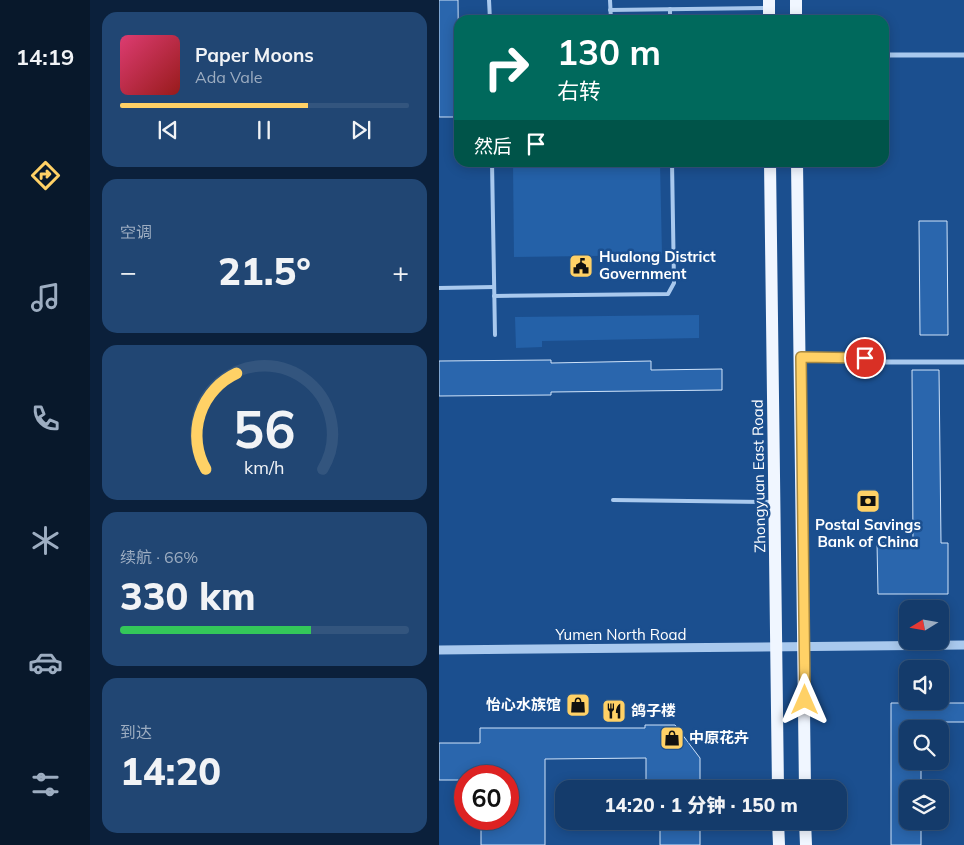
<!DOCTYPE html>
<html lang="zh">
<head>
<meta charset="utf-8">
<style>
	:root { --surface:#143b6b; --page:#214673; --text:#f1f3f6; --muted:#9dadc1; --line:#33557e; --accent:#ffd166 }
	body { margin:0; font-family:Mulish,"Noto Sans SC",sans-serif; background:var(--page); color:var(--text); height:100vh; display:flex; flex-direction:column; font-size:19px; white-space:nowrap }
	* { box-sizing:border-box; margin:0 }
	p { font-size:16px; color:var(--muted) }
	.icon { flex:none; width:28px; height:28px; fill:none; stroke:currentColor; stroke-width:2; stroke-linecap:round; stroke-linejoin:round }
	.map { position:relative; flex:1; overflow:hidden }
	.drawer { display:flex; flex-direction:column; gap:12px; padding:12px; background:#0b203b; width:349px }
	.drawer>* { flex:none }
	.top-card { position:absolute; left:15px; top:15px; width:435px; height:152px; border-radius:15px; box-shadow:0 2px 12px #0003,0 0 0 1px var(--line); background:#00695c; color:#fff; overflow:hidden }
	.needle { width:32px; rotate:259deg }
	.buttons { position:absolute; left:460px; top:600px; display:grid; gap:10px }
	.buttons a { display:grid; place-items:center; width:50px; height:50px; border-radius:10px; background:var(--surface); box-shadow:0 2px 12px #0003,0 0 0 1px var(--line); font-size:25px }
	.speed { position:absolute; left:15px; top:765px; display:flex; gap:10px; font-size:25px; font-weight:700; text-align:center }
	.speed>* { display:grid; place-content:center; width:65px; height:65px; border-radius:50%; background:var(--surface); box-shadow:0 2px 12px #0003,0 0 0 1px var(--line); line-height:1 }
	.speed .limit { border:8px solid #d22; background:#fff; color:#111 }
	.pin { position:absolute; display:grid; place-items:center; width:42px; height:42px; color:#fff; margin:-21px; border:2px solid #fff; border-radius:50%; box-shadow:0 1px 5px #0007 }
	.me { position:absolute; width:55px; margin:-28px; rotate:0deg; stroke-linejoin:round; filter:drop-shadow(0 0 4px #0008) }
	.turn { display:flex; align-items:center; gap:18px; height:105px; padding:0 20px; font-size:22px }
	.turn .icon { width:65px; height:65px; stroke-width:2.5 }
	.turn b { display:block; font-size:35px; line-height:42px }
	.then { display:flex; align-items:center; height:48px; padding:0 20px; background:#0003; gap:10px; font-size:19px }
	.big { font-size:38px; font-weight:800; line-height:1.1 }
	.drawer .tile { flex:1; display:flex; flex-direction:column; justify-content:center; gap:8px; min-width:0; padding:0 18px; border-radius:15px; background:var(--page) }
	.drawer .dial { align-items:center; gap:0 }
	.dial svg { height:130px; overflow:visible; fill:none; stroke:var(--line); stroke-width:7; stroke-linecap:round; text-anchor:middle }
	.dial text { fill:var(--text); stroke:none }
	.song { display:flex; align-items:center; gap:15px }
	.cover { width:60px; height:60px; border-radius:8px; background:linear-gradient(135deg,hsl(340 70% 55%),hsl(0 70% 35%)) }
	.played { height:5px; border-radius:2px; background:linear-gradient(90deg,var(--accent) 65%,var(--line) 65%) }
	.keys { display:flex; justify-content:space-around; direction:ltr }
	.heat { display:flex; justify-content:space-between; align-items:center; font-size:28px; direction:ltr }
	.charge { height:8px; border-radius:4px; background:linear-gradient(90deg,#34c759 66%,var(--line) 0) }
	.trip { position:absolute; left:116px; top:780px; width:292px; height:50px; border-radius:15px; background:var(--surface); box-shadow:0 2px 12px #0003,0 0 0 1px var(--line); font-weight:800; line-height:50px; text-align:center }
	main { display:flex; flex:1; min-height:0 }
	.tabs { display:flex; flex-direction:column; width:90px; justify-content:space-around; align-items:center; background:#08182b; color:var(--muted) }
	.tabs .icon { width:35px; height:35px }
	.tabs .active { color:var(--accent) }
	.tabs b { font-size:22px; color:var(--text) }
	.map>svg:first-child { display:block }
	.green { fill:#2461a8 }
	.building { fill:#2a66ad; stroke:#cfe3fa }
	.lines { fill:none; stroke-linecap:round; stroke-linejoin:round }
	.service { stroke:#a9c9ee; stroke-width:4 }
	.minor { stroke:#a9c9ee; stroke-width:5 }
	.tertiary { stroke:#a9c9ee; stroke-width:9 }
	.primary { stroke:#f0f6ff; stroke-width:12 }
	.route-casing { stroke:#a68842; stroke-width:12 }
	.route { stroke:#ffd166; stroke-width:9 }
	.labels { text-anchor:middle; stroke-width:5; stroke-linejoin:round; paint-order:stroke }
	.poi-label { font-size:15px; font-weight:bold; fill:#fff; stroke:#1b4f8f; text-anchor:start }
	.street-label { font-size:15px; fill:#fff; stroke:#1b4f8f }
</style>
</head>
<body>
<main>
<nav class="tabs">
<b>14:19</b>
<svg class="icon active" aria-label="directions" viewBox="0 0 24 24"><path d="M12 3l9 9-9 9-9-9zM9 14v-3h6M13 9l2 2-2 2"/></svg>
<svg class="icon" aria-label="music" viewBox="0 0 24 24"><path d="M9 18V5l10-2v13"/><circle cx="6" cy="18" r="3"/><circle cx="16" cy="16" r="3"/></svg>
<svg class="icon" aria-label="phone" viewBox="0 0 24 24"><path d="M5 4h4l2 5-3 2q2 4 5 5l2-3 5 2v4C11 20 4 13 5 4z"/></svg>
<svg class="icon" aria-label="climate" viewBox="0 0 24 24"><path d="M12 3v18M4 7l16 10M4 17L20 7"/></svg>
<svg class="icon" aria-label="car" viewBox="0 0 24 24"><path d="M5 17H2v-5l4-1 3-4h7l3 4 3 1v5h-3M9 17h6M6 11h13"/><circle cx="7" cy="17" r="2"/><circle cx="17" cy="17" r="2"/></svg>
<svg class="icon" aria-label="filters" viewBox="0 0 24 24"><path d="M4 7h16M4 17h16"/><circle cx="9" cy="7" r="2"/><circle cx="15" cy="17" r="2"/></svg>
</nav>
<section class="drawer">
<div class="tile">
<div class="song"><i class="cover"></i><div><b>Paper Moons</b><p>Ada Vale</p></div></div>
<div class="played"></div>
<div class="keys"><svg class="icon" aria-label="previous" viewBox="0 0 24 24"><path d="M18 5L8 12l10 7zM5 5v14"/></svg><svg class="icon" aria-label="pause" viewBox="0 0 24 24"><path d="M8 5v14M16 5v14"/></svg><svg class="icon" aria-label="next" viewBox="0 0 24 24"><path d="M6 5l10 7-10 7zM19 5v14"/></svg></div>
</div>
<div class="tile"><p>空调</p>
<div class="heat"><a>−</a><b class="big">21.5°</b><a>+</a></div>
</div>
<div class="tile dial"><svg viewBox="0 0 100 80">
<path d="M14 69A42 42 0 1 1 86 69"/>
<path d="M14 69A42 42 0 0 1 33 10" stroke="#ffd166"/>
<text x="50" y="56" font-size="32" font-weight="700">56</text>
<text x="50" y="72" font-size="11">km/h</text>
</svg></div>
<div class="tile"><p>续航 · 66%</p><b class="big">330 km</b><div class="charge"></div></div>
<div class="tile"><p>到达</p><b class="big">14:20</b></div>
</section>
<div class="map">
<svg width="526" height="845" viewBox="0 0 526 845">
	<rect width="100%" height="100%" fill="#1b4f8f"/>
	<g class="green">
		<polygon points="74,163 221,163 223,255 75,257"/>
		<polygon points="260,315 260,338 103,341 103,347 77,348 76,317"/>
	</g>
	<g class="building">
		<polygon points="0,0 19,0 20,117 0,117"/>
		<polygon points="480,221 508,221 509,335 481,335"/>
		<polygon points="112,360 112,363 212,361 212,370 283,369 283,390 112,392 112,395 0,396 0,361"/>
		<polygon points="473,370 500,370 502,543 509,543 509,594 439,594 438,543 474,543"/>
		<polygon points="452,703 526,703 526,722 482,722 482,729 469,729 469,761 482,761 482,789 469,789 469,821 482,821 482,845 452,845"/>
		<polygon points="206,725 236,725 261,758 261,789 221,789 220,781 207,781 207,758 106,759 106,845 42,845 42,819 69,819 69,776 26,776 26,780 0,780 0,743 41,743 41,728 206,728"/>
		<rect x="221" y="821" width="40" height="24"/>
	</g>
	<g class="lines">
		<g class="service">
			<polyline points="50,0 51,20"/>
			<polyline points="171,0 172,20"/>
			<polyline points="231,9 231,20"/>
			<polyline points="171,10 327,8"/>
			<polyline points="53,162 56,335"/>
			<polyline points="0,288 55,287"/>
			<polyline points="55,296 229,294 235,283 233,162"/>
			<polyline points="174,500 334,502"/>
		</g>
		<g class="minor">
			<polyline points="445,55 526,55"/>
			<polyline points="362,357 426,358 435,362 526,362"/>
		</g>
		<polyline class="tertiary" points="0,650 526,645"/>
		<g class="primary">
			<polyline points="357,0 357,20"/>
			<polyline points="330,20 330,0"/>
			<polyline points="331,162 339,789"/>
			<polyline points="358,162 366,789"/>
			<polyline points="339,821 340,845"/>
			<polyline points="366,821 367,845"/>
		</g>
	</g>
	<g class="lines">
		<g class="route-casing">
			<polyline id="route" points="366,700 362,357 426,358"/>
		</g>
		<use href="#route" class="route"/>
	</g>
	<defs>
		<g id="civic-square" transform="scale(1.25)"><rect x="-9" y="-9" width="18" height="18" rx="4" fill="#ffd166" stroke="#1b4f8f"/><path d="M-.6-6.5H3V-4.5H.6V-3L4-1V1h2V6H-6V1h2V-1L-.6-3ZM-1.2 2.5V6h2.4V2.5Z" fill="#111"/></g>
		<g id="bank-square" transform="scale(1.25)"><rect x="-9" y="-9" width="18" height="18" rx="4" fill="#ffd166" stroke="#1b4f8f"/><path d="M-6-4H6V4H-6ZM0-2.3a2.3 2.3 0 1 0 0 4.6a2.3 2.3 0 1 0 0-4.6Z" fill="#111"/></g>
		<g id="shop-square" transform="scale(1.25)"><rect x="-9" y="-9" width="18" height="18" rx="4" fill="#ffd166" stroke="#1b4f8f"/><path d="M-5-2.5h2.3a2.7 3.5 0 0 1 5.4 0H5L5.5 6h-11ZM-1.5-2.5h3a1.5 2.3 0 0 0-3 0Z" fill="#111"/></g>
		<g id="restaurant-square" transform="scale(1.25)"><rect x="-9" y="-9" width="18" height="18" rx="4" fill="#ffd166" stroke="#1b4f8f"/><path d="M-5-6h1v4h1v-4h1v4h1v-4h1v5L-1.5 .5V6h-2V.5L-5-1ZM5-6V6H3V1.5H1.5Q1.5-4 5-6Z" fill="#111"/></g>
	</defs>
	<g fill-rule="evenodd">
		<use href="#civic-square" x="142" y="266"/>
		<use href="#bank-square" x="429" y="501"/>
		<use href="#shop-square" x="139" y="705"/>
		<use href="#restaurant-square" x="175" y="711"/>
		<use href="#shop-square" x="233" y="738"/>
	</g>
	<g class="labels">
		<g class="poi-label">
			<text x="160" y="262">Hualong District<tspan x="160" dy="17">Government</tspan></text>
			<text x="429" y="530" text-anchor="middle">Postal Savings<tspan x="429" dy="17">Bank of China</tspan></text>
			<text x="122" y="710" text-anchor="end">怡心水族馆</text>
			<text x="192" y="716">鸽子楼</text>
			<text x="250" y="743">中原花卉</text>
		</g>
		<g class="street-label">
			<text transform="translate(320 476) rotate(-91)" y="5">Zhongyuan East Road</text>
			<text x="182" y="640">Yumen North Road</text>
		</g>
	</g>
</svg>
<div class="buttons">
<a><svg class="needle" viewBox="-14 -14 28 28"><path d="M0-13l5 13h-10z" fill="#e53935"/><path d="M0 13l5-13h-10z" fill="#9dadc1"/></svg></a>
<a><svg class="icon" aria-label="sound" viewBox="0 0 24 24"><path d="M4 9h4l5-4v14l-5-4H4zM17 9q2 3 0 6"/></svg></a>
<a><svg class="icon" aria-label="search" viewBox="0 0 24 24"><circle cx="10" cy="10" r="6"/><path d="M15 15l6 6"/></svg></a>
<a><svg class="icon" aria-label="layers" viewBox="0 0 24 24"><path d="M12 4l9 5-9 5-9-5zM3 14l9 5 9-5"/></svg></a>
</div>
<div class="speed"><div class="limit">60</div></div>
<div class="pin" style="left:426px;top:358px;background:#d93025"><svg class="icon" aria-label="arrive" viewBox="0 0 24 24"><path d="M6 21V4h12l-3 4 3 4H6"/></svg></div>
<svg class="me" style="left:366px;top:700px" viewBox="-20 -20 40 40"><path d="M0-17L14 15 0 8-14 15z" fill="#ffd166" stroke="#fff" stroke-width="4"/></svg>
<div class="trip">14:20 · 1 分钟 · 150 m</div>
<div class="top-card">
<div class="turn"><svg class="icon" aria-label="right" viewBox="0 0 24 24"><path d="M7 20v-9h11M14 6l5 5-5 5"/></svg><div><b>130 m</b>右转</div></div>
<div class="then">然后<svg class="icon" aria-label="arrive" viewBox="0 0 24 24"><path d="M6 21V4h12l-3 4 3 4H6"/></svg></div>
</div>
</div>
</main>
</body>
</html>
